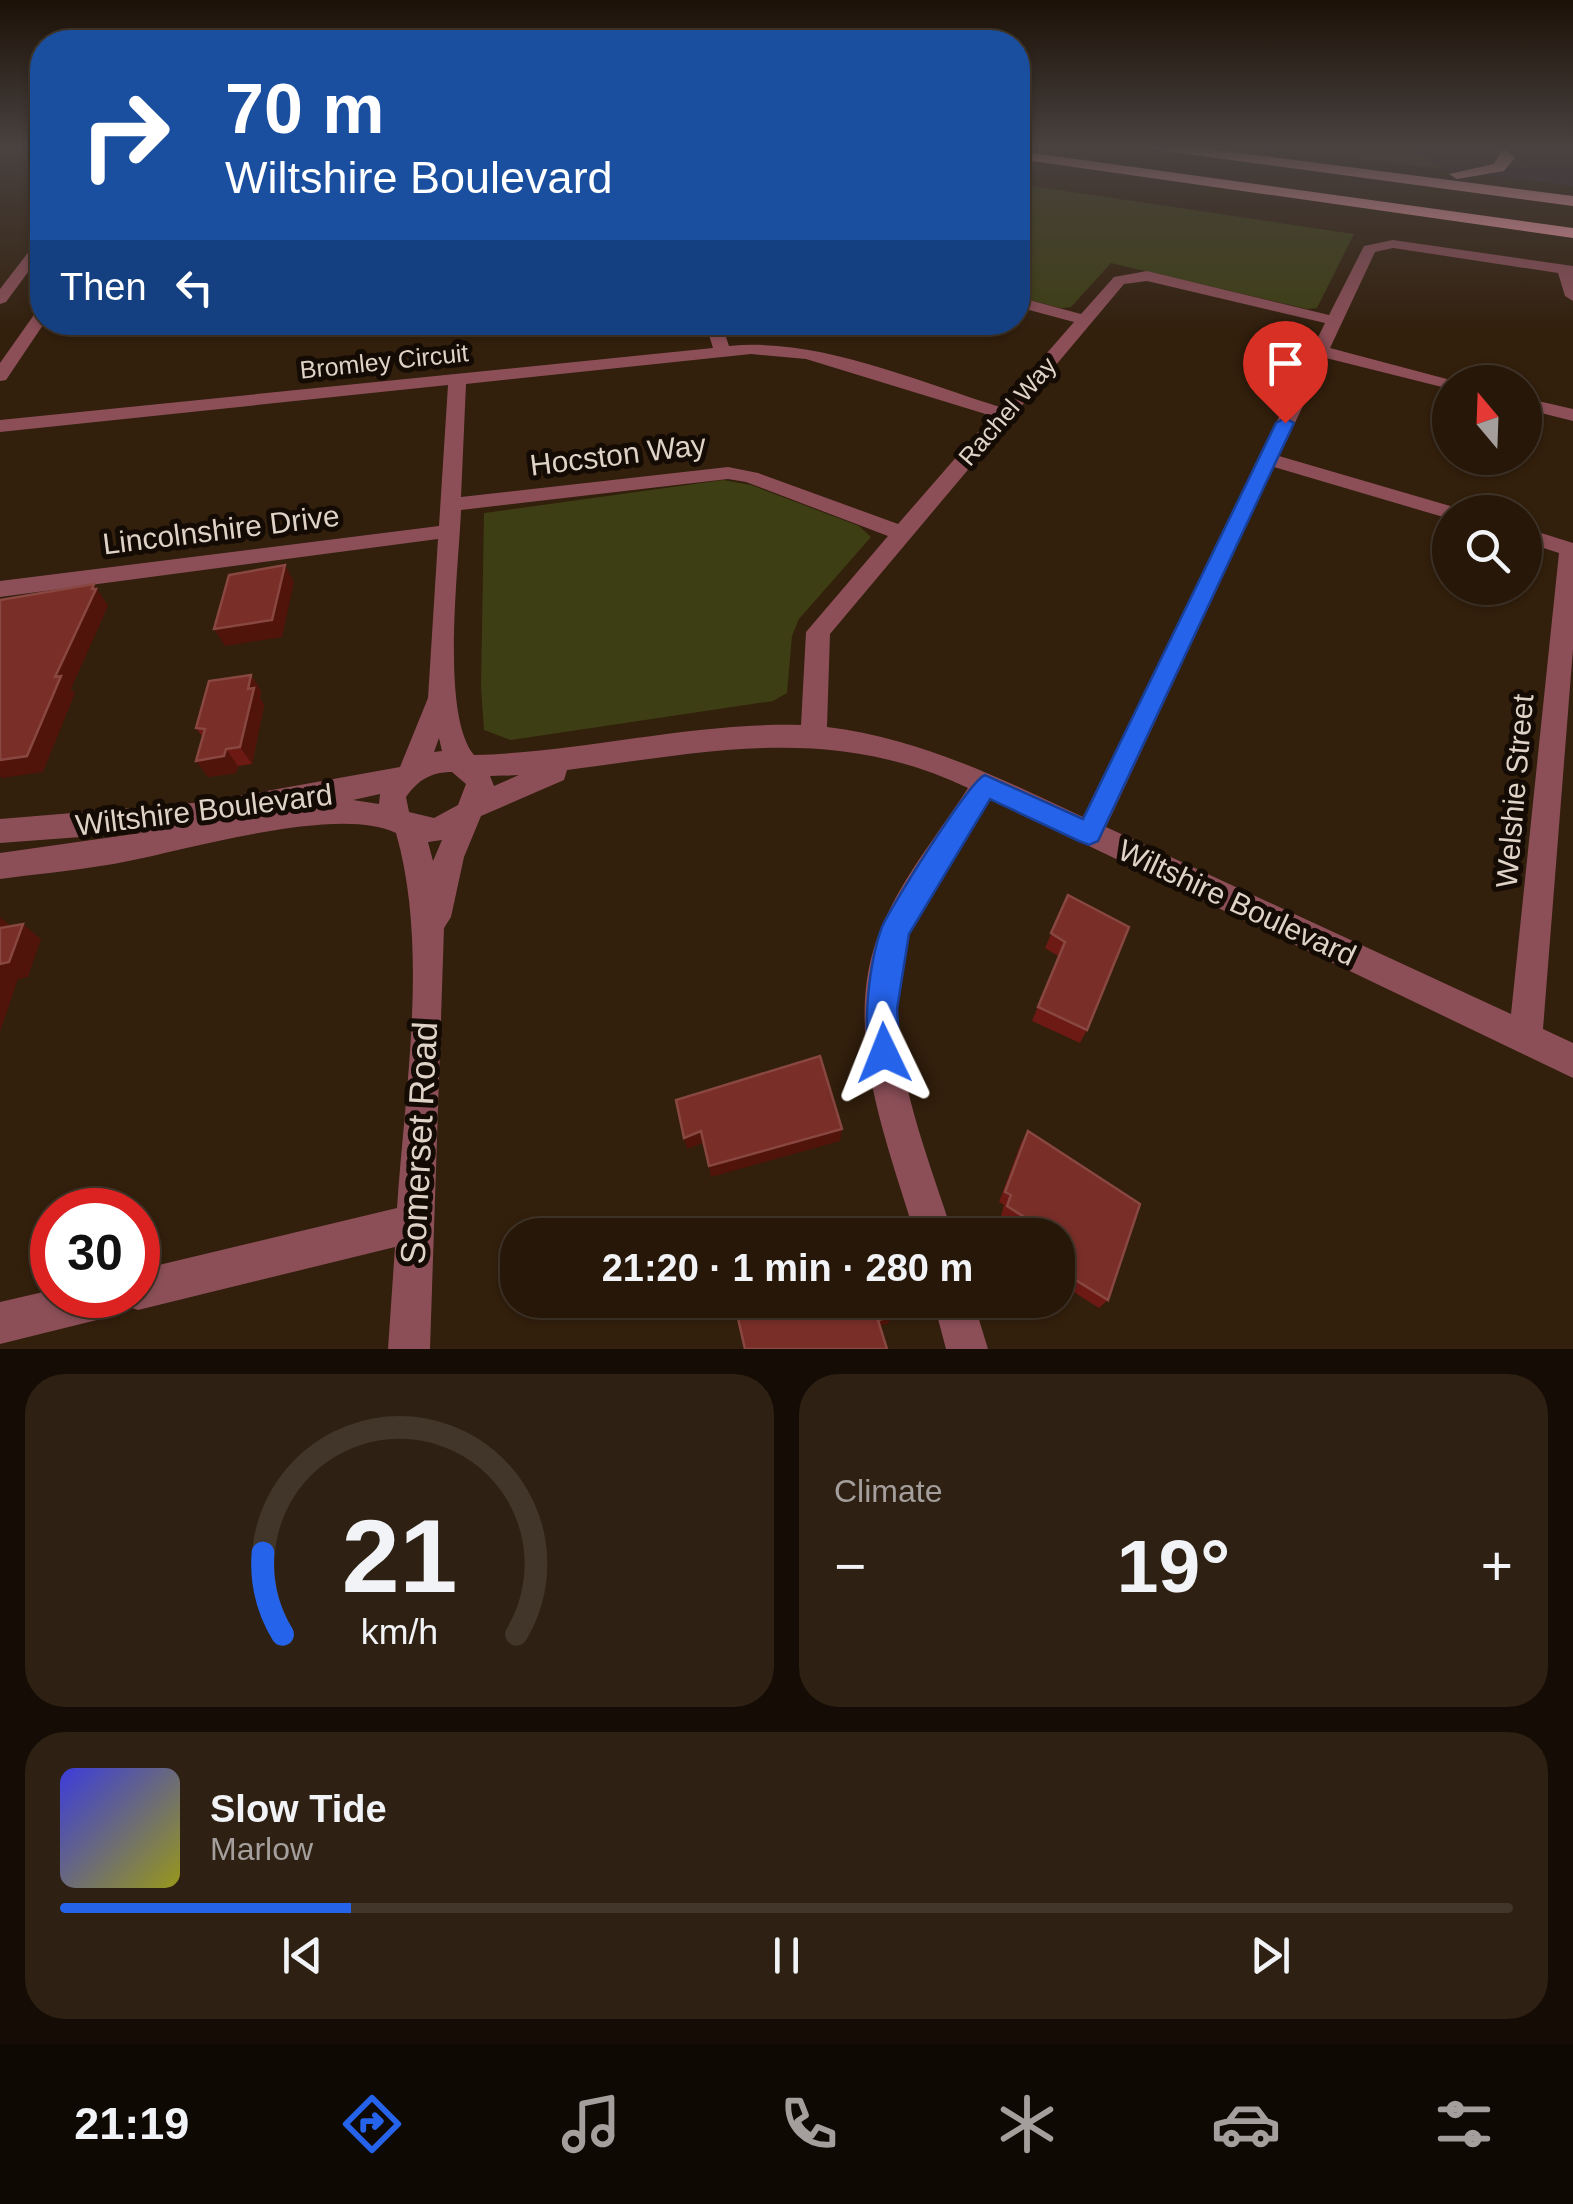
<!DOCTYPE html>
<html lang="en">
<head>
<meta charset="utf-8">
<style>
	:root { --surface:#261709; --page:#2e2012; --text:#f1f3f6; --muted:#a49f9c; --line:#42362a; --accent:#2563eb }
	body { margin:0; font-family:Arial,sans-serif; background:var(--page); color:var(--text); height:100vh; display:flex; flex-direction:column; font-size:38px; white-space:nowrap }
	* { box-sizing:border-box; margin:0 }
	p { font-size:32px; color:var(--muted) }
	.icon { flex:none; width:55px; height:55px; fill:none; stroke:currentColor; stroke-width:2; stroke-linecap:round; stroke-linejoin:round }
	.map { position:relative; height:1349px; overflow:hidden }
	.details { display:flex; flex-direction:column; gap:25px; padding:25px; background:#150d05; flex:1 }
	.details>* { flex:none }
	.hud { position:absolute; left:30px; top:30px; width:1000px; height:305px; border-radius:40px; box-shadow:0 2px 8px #0004,0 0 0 2px var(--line); background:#1a4fa0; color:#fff; overflow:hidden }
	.needle { width:65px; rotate:341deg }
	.fabs { position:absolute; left:1432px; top:365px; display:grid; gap:20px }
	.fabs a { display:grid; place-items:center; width:110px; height:110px; border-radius:50%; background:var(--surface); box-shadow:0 2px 8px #0004,0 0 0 2px var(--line); font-size:50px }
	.speed { position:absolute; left:30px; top:1188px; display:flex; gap:20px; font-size:50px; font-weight:700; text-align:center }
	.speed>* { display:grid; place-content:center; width:130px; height:130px; border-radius:50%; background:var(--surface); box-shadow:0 2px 8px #0004,0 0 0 2px var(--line); line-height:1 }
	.speed .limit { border:15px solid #d22; background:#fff; color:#111 }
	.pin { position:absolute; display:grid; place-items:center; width:85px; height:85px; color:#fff; margin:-102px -42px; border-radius:50% 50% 50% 0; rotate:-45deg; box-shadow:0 0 10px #0007 }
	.pin .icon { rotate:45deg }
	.me { position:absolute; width:110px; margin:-55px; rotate:358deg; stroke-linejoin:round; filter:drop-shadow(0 0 8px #0008) }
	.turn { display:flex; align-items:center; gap:35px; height:210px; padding:0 30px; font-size:45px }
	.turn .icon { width:130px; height:130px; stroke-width:2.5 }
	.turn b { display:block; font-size:70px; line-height:85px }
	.then { display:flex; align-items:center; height:95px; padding:0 30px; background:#0003; gap:20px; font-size:38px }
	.big { font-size:75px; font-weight:700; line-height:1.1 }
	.details .tile { flex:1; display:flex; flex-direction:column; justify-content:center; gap:15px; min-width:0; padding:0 35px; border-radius:40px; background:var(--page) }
	.details .dial { align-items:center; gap:0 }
	.dial svg { height:260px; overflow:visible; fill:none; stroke:var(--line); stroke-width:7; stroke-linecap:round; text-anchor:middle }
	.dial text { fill:var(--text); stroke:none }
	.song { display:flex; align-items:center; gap:30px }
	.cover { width:120px; height:120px; border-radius:15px; background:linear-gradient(135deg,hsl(240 70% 55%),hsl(60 70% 35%)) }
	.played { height:10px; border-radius:5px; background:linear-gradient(90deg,var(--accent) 20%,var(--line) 20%) }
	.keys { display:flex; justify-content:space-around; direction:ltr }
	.heat { display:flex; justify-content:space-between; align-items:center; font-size:55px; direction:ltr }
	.details .tiles { flex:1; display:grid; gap:25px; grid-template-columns:1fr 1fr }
	.tile:last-child { grid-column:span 2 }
	.trip { position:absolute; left:500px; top:1218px; width:575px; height:100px; border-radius:40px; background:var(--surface); box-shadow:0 2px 8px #0004,0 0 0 2px var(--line); font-weight:700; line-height:100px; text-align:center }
	.menu { display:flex; height:160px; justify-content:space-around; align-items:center; background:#0f0904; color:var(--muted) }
	.menu .icon { width:70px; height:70px }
	.menu .current { color:var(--accent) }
	.menu b { font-size:45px; color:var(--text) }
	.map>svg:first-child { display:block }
	.commercial { fill:#342633 }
	.green { fill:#3d3e13 }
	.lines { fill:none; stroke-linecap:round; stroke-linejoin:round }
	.minor { fill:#8c4f58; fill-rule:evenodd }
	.highway { fill:#fa9fac; fill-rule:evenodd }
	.wall { fill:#6d1a15 }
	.shaded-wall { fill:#50140a }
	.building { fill:#792e28; stroke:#894741; stroke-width:2.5 }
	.route { fill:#2563eb; stroke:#184099; stroke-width:2.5 }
	.labels { text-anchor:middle; stroke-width:10; stroke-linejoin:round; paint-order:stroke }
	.far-street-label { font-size:25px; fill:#dfd2c6; stroke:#140b04 }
	.street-label { font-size:30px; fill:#dfd2c6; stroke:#140b04 }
	.near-street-label { font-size:35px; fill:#dfd2c6; stroke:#140b04 }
</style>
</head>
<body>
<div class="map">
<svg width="1573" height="1349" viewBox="0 0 1573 1349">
	<rect width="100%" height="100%" fill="#321f0c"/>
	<polygon class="commercial" points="1404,146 1573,146 1573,186 1442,169"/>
	<g class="green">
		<polygon points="1263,146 1404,146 1442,169"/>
		<polygon points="1018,184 1354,234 1317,308 1307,309 1111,263 1071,307 1061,308 1018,297"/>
		<polygon points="723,480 751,485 859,526 871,537 799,619 792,636 787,693 773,701 511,740 484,730 481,687 484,513"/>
	</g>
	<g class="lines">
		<g class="minor">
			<polygon points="42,240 42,253 6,302 0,304 0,289 37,241"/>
			<path d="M1393,240L1573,266V301L1565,296L1558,273L1393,248L1375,252L1330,348L1458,382H1450V389L1326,358L1279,456L1457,508L1460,512H1450V519L1274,467L1106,827L1511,1014L1559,553L1525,542V528L1573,543V649L1543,1029L1573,1043V1078L991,799C965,842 931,884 911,930C872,1027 924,1142 953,1235H915C886,1138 838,1023 883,924C904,875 939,833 968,788C832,723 709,752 567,770L564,780L481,816L464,857L451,917L444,928L430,1349H388L395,1247L138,1310L132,1308L117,1315L0,1344V1302L52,1290V1295H138V1270L397,1208C405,1088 429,949 396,833C336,803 176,854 107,865C72,871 36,874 0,879V853L148,832L0,843V819L205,802L400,767L428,698L438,539L0,597V581L439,526L448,385L0,432V420L713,348L705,322H721L729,346C817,337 916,381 1000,407L1074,322L1018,307V297L1081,314L1114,277L1147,271L1329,315L1364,246ZM1147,281L1325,323L1083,817C1000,778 919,738 827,727L830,634L1124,284ZM751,354L806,359L992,416L898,524L758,473L728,467L461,497L466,384ZM728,479L746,482L888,536L806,632L801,725C692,722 584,752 474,755C440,714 459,566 461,510ZM439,738L442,751L434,752ZM452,772L466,784L458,805L434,818L409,812L406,797C418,780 431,772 452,772ZM519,775L494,786L490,776ZM380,794L379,804L353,800ZM442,840L433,861L428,842Z"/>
			<polygon points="42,310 45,322 6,380 0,381 0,363 36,312"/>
			<polygon points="1525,398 1573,409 1573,421 1525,409"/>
			<polygon points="933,1300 973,1300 988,1349 946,1349"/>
		</g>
		<g class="highway">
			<polygon points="1149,146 1186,146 1573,196 1573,206 1156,150"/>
			<polygon points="1506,150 1515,158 1504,171 1457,179 1449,174 1494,164 1501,151"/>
			<polygon points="1018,151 1573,228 1573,238 1018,159"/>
		</g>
	</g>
	<g class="wall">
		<polygon points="1506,146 1572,146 1510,148"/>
		<polygon points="251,675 261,691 260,698 264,705 252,764 238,766 236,773 208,777 202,736 196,728"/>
		<polygon points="1068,895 1087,1030 1080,1043 1032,1021 1058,956 1045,948"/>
		<polygon points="1028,1131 1108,1300 1099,1308 1058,1282 1058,1235 1030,1235 1001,1216 1004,1205 999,1202 1021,1143"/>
	</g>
	<g class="shaded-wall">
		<polygon points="285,565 294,582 282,637 225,646 214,629"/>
		<polygon points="94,584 108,606 71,689 75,693 43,772 2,778 0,776 0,760 55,677"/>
		<polygon points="251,675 261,691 260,698 264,705 252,764 240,747"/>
		<polygon points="226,749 238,766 236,773 208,777 196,761"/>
		<polygon points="0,917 17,931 0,935"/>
		<polygon points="23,924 41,939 28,977 18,979 0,1032 0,964"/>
		<polygon points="842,1129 840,1141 711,1177 709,1166"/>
		<polygon points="701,1131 703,1143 687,1149 684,1138"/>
		<polygon points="891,1317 888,1324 875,1327 878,1320"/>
	</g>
	<g class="building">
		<polygon points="285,565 272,620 214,629 229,575"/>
		<polygon points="94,584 92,589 96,589 55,677 61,676 27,756 0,760 0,600"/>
		<polygon points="251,675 248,689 254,688 240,747 226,749 224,756 196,761 205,729 196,728 209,681"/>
		<polygon points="1068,895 1129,927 1087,1030 1038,1007 1065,942 1051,933"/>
		<polygon points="23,924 9,962 0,964 0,928"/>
		<polygon points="820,1056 842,1129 709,1166 701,1131 684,1138 676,1100"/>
		<polygon points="1028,1131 1140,1204 1108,1300 1058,1269 1058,1243 1059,1239 1058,1235 1053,1235 1007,1206 1011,1195 1005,1192"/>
		<polygon points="763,1300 885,1300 891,1317 878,1320 887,1349 745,1349 737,1314 764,1305"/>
	</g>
	<linearGradient id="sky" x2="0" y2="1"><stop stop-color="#1c1107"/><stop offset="0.44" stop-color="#494240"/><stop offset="1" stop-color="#494240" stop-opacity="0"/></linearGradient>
	<rect width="1573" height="335" fill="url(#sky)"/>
	<path class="route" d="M1285,418L1294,423L1098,841L1089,845L1079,841L990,799L909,934L897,1009L900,1053L895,1064L884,1069L873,1064C860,1032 870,959 882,927C891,906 970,780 985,775L1083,819L1276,423Z"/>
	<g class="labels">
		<g class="far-street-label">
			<text transform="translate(384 361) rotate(-6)" y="9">Bromley Circuit</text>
			<text transform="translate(1007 411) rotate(-49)" y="9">Rachel Way</text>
		</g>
		<g class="street-label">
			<text transform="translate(618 455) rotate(-7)" y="10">Hocston Way</text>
			<text transform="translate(221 530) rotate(-7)" y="10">Lincolnshire Drive</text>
			<text transform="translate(1515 791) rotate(-85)" y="10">Welshie Street</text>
			<text transform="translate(204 810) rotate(-7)" y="10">Wiltshire Boulevard</text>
			<text transform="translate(1237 903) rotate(25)" y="10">Wiltshire Boulevard</text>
		</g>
		<g class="near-street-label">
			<text transform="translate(419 1143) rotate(-87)" y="12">Somerset Road</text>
		</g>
	</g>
</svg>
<div class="fabs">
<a><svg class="needle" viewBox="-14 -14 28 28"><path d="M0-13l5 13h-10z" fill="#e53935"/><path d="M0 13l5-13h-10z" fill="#a49f9c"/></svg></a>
<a><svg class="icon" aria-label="search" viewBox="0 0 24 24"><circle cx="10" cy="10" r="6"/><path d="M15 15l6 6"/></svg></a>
</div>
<div class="speed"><div class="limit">30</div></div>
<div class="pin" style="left:1285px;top:423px;background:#d93025"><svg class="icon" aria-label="arrive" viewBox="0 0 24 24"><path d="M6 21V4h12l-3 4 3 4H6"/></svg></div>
<svg class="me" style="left:884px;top:1053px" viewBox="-20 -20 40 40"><path d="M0-17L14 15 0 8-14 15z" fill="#2563eb" stroke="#fff" stroke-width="4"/></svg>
<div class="trip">21:20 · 1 min · 280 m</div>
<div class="hud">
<div class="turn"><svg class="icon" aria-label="right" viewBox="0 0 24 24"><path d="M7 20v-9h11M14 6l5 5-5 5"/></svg><div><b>70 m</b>Wiltshire Boulevard</div></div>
<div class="then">Then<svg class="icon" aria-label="left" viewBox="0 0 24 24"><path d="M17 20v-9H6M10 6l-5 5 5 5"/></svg></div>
</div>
</div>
<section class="details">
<div class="tiles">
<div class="tile dial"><svg viewBox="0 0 100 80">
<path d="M14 69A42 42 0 1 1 86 69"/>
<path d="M14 69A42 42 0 0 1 8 44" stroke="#2563eb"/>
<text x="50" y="56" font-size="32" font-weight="700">21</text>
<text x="50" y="72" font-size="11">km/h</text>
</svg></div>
<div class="tile"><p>Climate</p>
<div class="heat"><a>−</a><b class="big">19°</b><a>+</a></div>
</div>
<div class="tile">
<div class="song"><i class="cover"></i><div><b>Slow Tide</b><p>Marlow</p></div></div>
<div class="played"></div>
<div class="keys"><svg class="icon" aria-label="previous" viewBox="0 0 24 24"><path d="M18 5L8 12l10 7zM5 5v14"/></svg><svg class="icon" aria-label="pause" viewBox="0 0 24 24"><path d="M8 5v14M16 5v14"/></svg><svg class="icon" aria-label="next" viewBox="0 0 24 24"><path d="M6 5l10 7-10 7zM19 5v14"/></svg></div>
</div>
</div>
</section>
<nav class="menu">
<b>21:19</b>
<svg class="icon current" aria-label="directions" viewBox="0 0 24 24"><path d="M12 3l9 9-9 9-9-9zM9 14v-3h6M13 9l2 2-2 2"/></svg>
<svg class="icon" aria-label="music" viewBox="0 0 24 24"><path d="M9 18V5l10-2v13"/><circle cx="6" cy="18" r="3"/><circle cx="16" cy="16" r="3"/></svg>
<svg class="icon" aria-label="phone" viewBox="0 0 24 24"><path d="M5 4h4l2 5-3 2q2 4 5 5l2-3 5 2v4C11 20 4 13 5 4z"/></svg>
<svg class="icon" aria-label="climate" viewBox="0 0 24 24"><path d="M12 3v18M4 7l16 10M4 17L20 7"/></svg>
<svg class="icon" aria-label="car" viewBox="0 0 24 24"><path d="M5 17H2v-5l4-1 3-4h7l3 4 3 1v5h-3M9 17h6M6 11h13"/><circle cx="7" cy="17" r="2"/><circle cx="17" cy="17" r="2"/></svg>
<svg class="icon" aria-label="filters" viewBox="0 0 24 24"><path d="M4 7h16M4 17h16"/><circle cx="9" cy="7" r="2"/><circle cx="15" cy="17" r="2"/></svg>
</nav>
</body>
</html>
